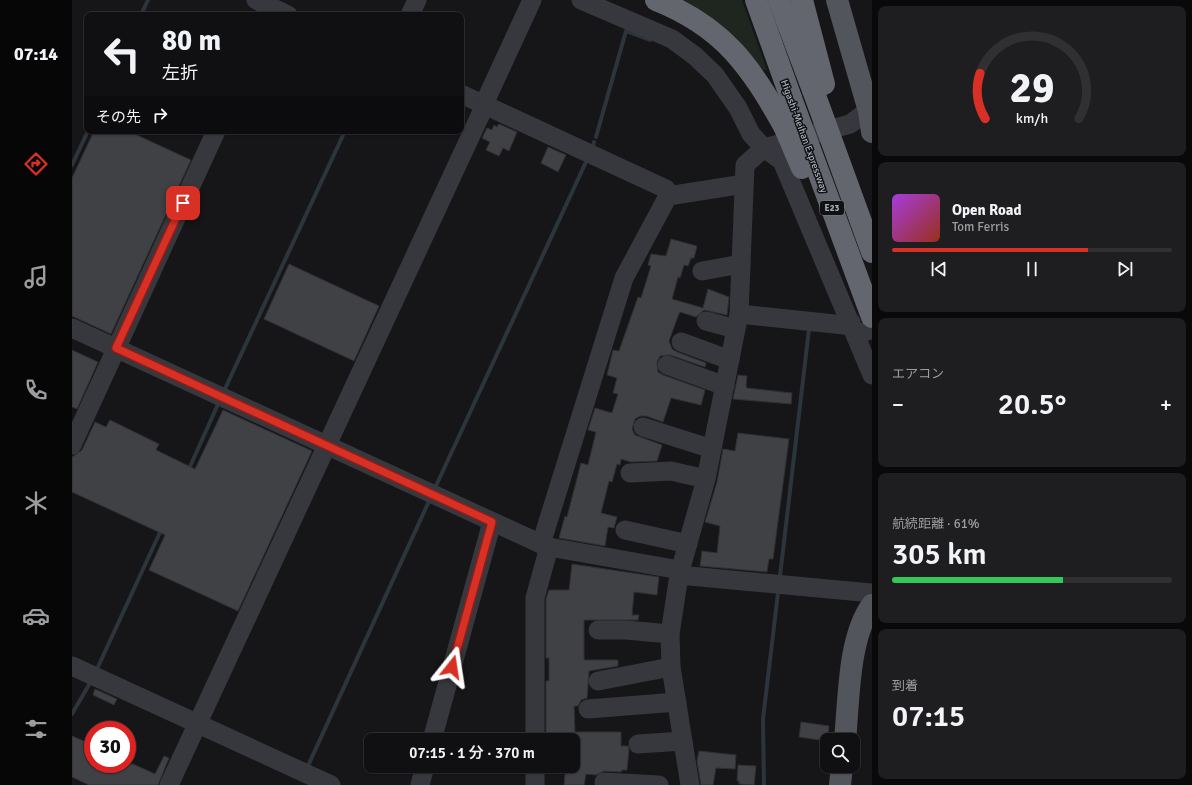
<!DOCTYPE html>
<html lang="ja">
<head>
<meta charset="utf-8">
<style>
	:root { --surface:#101012; --page:#1e1e20; --text:#f1f3f6; --muted:#9c9d9f; --line:#303032; --accent:#d93025 }
	body { margin:0; font-family:Signika,"Noto Sans JP",sans-serif; background:var(--page); color:var(--text); height:100vh; display:flex; flex-direction:column; font-size:15px; white-space:nowrap }
	* { box-sizing:border-box; margin:0 }
	p { font-size:13px; color:var(--muted) }
	.icon { flex:none; width:22px; height:22px; fill:none; stroke:currentColor; stroke-width:2; stroke-linecap:round; stroke-linejoin:round }
	.map { position:relative; flex:1; overflow:hidden }
	.details { display:flex; flex-direction:column; gap:6px; padding:6px; background:#09090a; width:320px }
	.details>* { flex:none }
	.hud { position:absolute; left:12px; top:12px; width:380px; height:122px; border-radius:8px; box-shadow:0 1px 3px #0004,0 0 0 1px var(--line); background:#101012; color:var(--text); overflow:hidden }
	.buttons { position:absolute; left:748px; top:733px; display:grid; gap:8px }
	.buttons a { display:grid; place-items:center; width:40px; height:40px; border-radius:8px; background:var(--surface); box-shadow:0 1px 3px #0004,0 0 0 1px var(--line); font-size:20px }
	.speed { position:absolute; left:12px; top:721px; display:flex; gap:8px; font-size:20px; font-weight:700; text-align:center }
	.speed>* { display:grid; place-content:center; width:52px; height:52px; border-radius:50%; background:var(--surface); box-shadow:0 1px 3px #0004,0 0 0 1px var(--line); line-height:1 }
	.speed .limit { border:6px solid #d22; background:#fff; color:#111 }
	.pin { position:absolute; display:grid; place-items:center; width:34px; height:34px; color:#fff; margin:-17px; border-radius:8px; box-shadow:0 2px 6px #0006 }
	.me { position:absolute; width:44px; margin:-22px; rotate:15deg; stroke-linejoin:round; filter:drop-shadow(0 0 3px #0008) }
	.turn { display:flex; align-items:center; gap:14px; height:84px; padding:0 12px; font-size:18px }
	.turn .icon { width:52px; height:52px; stroke-width:2.5 }
	.turn b { display:block; font-size:28px; line-height:34px }
	.then { display:flex; align-items:center; height:38px; padding:0 12px; background:#0003; gap:8px; font-size:15px }
	.big { font-size:30px; font-weight:600; line-height:1.1 }
	.details .widget { flex:1; display:flex; flex-direction:column; justify-content:center; gap:6px; min-width:0; padding:0 14px; border-radius:8px; background:var(--page) }
	.details .dial { align-items:center; gap:0 }
	.dial svg { height:104px; overflow:visible; fill:none; stroke:var(--line); stroke-width:7; stroke-linecap:round; text-anchor:middle }
	.dial text { fill:var(--text); stroke:none }
	.song { display:flex; align-items:center; gap:12px }
	.cover { width:48px; height:48px; border-radius:6px; background:linear-gradient(135deg,hsl(280 70% 55%),hsl(10 70% 35%)) }
	.played { height:4px; border-radius:2px; background:linear-gradient(90deg,var(--accent) 70%,var(--line) 70%) }
	.keys { display:flex; justify-content:space-around; direction:ltr }
	.heat { display:flex; justify-content:space-between; align-items:center; font-size:22px; direction:ltr }
	.charge { height:6px; border-radius:3px; background:linear-gradient(90deg,#34c759 61%,var(--line) 0) }
	.trip { position:absolute; left:292px; top:733px; width:216px; height:40px; border-radius:8px; background:var(--surface); box-shadow:0 1px 3px #0004,0 0 0 1px var(--line); font-weight:600; line-height:40px; text-align:center }
	main { display:flex; flex:1; min-height:0 }
	.dock { display:flex; flex-direction:column; width:72px; justify-content:space-around; align-items:center; background:#060607; color:var(--muted) }
	.dock .icon { width:28px; height:28px }
	.dock .selected { color:var(--accent) }
	.dock b { font-size:18px; color:var(--text) }
	.map>svg:first-child { display:block }
	.green { fill:#1e261f }
	.lines { fill:none; stroke-linecap:round; stroke-linejoin:round }
	.stream { stroke:#2c353c; stroke-width:4 }
	.building { fill:#404145; stroke:#303034 }
	.minor { stroke:#37383d; stroke-width:19 }
	.major { stroke:#53555c; stroke-width:22 }
	.highway { stroke:#63666e; stroke-width:22 }
	.highway-bridge { stroke:#63666e; stroke-width:22 }
	.route-casing { stroke:#8d1f18; stroke-width:10 }
	.route { stroke:#d93025; stroke-width:7 }
	.labels { text-anchor:middle; stroke-width:3; stroke-linejoin:round; paint-order:stroke }
	.shield { fill:#111113; stroke:#7b7e86; stroke-width:1 }
	.shield-label { font-size:9px; font-weight:bold; fill:#a8adb8 }
	.street-label { font-size:10px; fill:#a8adb8; stroke:#111113 }
</style>
</head>
<body>
<main>
<nav class="dock">
<b>07:14</b>
<svg class="icon selected" aria-label="directions" viewBox="0 0 24 24"><path d="M12 3l9 9-9 9-9-9zM9 14v-3h6M13 9l2 2-2 2"/></svg>
<svg class="icon" aria-label="music" viewBox="0 0 24 24"><path d="M9 18V5l10-2v13"/><circle cx="6" cy="18" r="3"/><circle cx="16" cy="16" r="3"/></svg>
<svg class="icon" aria-label="phone" viewBox="0 0 24 24"><path d="M5 4h4l2 5-3 2q2 4 5 5l2-3 5 2v4C11 20 4 13 5 4z"/></svg>
<svg class="icon" aria-label="climate" viewBox="0 0 24 24"><path d="M12 3v18M4 7l16 10M4 17L20 7"/></svg>
<svg class="icon" aria-label="car" viewBox="0 0 24 24"><path d="M5 17H2v-5l4-1 3-4h7l3 4 3 1v5h-3M9 17h6M6 11h13"/><circle cx="7" cy="17" r="2"/><circle cx="17" cy="17" r="2"/></svg>
<svg class="icon" aria-label="filters" viewBox="0 0 24 24"><path d="M4 7h16M4 17h16"/><circle cx="9" cy="7" r="2"/><circle cx="15" cy="17" r="2"/></svg>
</nav>
<div class="map">
<svg width="800" height="785" viewBox="0 0 800 785">
	<rect width="100%" height="100%" fill="#161618"/>
	<polygon class="green" points="603,0 670,0 695,70 688,70"/>
	<g class="lines">
		<g class="stream">
			<polyline points="69,15 76,0"/>
			<polyline points="524,137 554,31 578,40"/>
			<polyline points="520,150 522,142"/>
			<polyline points="0,165 16,131"/>
			<polyline points="152,391 273,131"/>
			<polyline points="116,471 147,402"/>
			<polyline points="363,488 514,162"/>
			<polyline points="708,576 737,329"/>
			<polyline points="25,669 90,528"/>
			<polyline points="0,714 18,683"/>
			<polyline points="235,768 358,499"/>
			<polyline points="692,785 691,719 706,593"/>
		</g>
	</g>
	<g class="building">
		<polygon points="427,124 445,132 437,151 431,148 427,156 414,150 418,142 410,138 415,128 420,130 422,125 425,127"/>
		<polygon points="22,131 56,131 119,160 39,334 0,316 0,178"/>
		<polygon points="476,147 494,155 486,172 469,163"/>
		<polygon points="599,239 625,246 622,258 619,258 616,266 612,265 608,278 606,277 600,299 631,308 636,289 657,297 655,315 632,310 624,317 608,312 606,316 597,341 600,349 605,352 634,363 633,367 598,355 588,356 585,362 586,372 591,375 633,390 629,405 599,398 591,422 574,416 568,416 563,419 560,429 563,435 590,445 585,461 559,462 549,459 548,465 545,464 540,482 537,481 529,513 545,517 542,528 536,527 533,546 487,538 493,516 495,517 509,463 516,465 524,432 516,430 523,408 540,413 546,394 541,393 545,378 535,375 541,350 547,351 566,297 569,298 579,266 576,265 579,254 594,256"/>
		<polygon points="217,264 307,306 282,361 192,319"/>
		<polygon points="0,350 26,362 5,409 0,407"/>
		<polygon points="666,375 675,376 674,386 675,388 720,393 719,404 661,399"/>
		<polygon points="151,410 240,451 166,611 77,570 93,535 0,492 0,457 10,450 23,422 34,427 38,420 87,444 84,450 123,469"/>
		<polygon points="666,433 717,439 701,559 697,559 695,572 628,566 630,551 645,553 648,526 633,522 645,482 651,449 663,451"/>
		<polygon points="500,564 587,577 585,595 562,592 560,615 567,615 566,620 512,620 512,660 546,660 546,666 517,671 515,698 509,700 506,706 502,706 503,732 549,732 549,746 556,746 557,750 555,770 550,770 549,772 532,771 524,775 514,774 512,785 492,785 494,766 501,766 501,740 474,740 474,681 477,681 477,658 474,658 474,599 477,590 497,590"/>
		<polygon points="23,689 45,699 42,705 21,695"/>
		<polygon points="729,722 757,726 755,741 727,737"/>
		<polygon points="0,736 21,745 21,764 61,764 83,774 92,756 97,758 86,785 17,785 0,777"/>
		<polygon points="627,751 664,755 663,769 644,768 641,785 629,785 625,761"/>
		<polygon points="666,765 684,766 682,785 667,784 667,781 665,781"/>
	</g>
	<g class="lines">
		<g class="minor">
			<polyline points="184,0 216,15"/>
			<polyline points="509,0 600,39 623,56 643,75 666,108 679,134 692,148 710,161 800,375"/>
			<polyline points="338,15 345,0"/>
			<polyline points="389,94 594,189 596,196"/>
			<polyline points="412,104 460,0"/>
			<polyline points="630,271 669,264"/>
			<polyline points="667,314 772,325 779,322"/>
			<polyline points="634,321 664,329"/>
			<polyline points="0,328 469,544 477,547 608,570"/>
			<polyline points="784,335 800,329"/>
			<polyline points="609,342 658,360"/>
			<polyline points="595,365 653,386"/>
			<polyline points="571,427 640,449"/>
			<polyline points="0,445 144,131"/>
			<polyline points="558,473 599,471 634,479"/>
			<polyline points="553,530 616,544"/>
			<polyline points="469,544 552,278 596,196 672,184"/>
			<polyline points="607,575 800,593"/>
			<polyline points="526,630 554,630 598,634"/>
			<polyline points="0,666 259,785"/>
			<polyline points="526,681 599,667"/>
			<polyline points="516,709 605,702"/>
			<polyline points="360,740 420,522"/>
			<polyline points="463,740 463,598 477,547"/>
			<polyline points="566,744 611,741"/>
			<polyline points="463,766 463,785"/>
			<polyline points="532,782 587,785"/>
			<polyline points="97,785 413,105"/>
			<polyline points="348,785 353,766"/>
			<polyline points="618,785 599,667 598,634 607,575 634,479 667,314 673,165 692,148 778,124 800,108"/>
		</g>
		<g class="major">
			<polyline points="765,0 797,111 800,132"/>
			<path d="M773,740C777,701 776,637 800,605"/>
			<polyline points="768,785 770,766"/>
		</g>
		<g class="highway">
			<path d="M584,0C652,27 678,66 712,126"/>
			<polyline points="684,0 719,98"/>
			<polyline points="707,0 741,90"/>
			<polyline points="730,0 752,84"/>
		</g>
		<g class="highway-bridge">
			<polyline points="741,90 800,252"/>
			<polyline points="719,98 800,317"/>
			<polyline points="712,126 730,168"/>
		</g>
	</g>
	<g class="lines">
		<g class="route-casing">
			<polyline id="route" points="111,203 44,348 420,522 380,667"/>
		</g>
		<use href="#route" class="route"/>
	</g>
	<g class="labels">
		<rect class="shield" x="748" y="201" width="24" height="14" rx="3"/>
		<g class="shield-label">
			<text x="760" y="211">E23</text>
		</g>
		<g class="street-label">
			<text transform="translate(733 136) rotate(70)" y="4">Higashi-Meihan Expressway</text>
		</g>
	</g>
</svg>
<div class="buttons">
<a><svg class="icon" aria-label="search" viewBox="0 0 24 24"><circle cx="10" cy="10" r="6"/><path d="M15 15l6 6"/></svg></a>
</div>
<div class="speed"><div class="limit">30</div></div>
<div class="pin" style="left:111px;top:203px;background:#d93025"><svg class="icon" aria-label="arrive" viewBox="0 0 24 24"><path d="M6 21V4h12l-3 4 3 4H6"/></svg></div>
<svg class="me" style="left:380px;top:667px" viewBox="-20 -20 40 40"><path d="M0-17L14 15 0 8-14 15z" fill="#d93025" stroke="#fff" stroke-width="4"/></svg>
<div class="trip">07:15 · 1 分 · 370 m</div>
<div class="hud">
<div class="turn"><svg class="icon" aria-label="left" viewBox="0 0 24 24"><path d="M17 20v-9H6M10 6l-5 5 5 5"/></svg><div><b>80 m</b>左折</div></div>
<div class="then">その先<svg class="icon" aria-label="right" viewBox="0 0 24 24"><path d="M7 20v-9h11M14 6l5 5-5 5"/></svg></div>
</div>
</div>
<section class="details">
<div class="widget dial"><svg viewBox="0 0 100 80">
<path d="M14 69A42 42 0 1 1 86 69"/>
<path d="M14 69A42 42 0 0 1 10 34" stroke="#d93025"/>
<text x="50" y="56" font-size="32" font-weight="700">29</text>
<text x="50" y="72" font-size="11">km/h</text>
</svg></div>
<div class="widget">
<div class="song"><i class="cover"></i><div><b>Open Road</b><p>Tom Ferris</p></div></div>
<div class="played"></div>
<div class="keys"><svg class="icon" aria-label="previous" viewBox="0 0 24 24"><path d="M18 5L8 12l10 7zM5 5v14"/></svg><svg class="icon" aria-label="pause" viewBox="0 0 24 24"><path d="M8 5v14M16 5v14"/></svg><svg class="icon" aria-label="next" viewBox="0 0 24 24"><path d="M6 5l10 7-10 7zM19 5v14"/></svg></div>
</div>
<div class="widget"><p>エアコン</p>
<div class="heat"><a>−</a><b class="big">20.5°</b><a>+</a></div>
</div>
<div class="widget"><p>航続距離 · 61%</p><b class="big">305 km</b><div class="charge"></div></div>
<div class="widget"><p>到着</p><b class="big">07:15</b></div>
</section>
</main>
</body>
</html>
